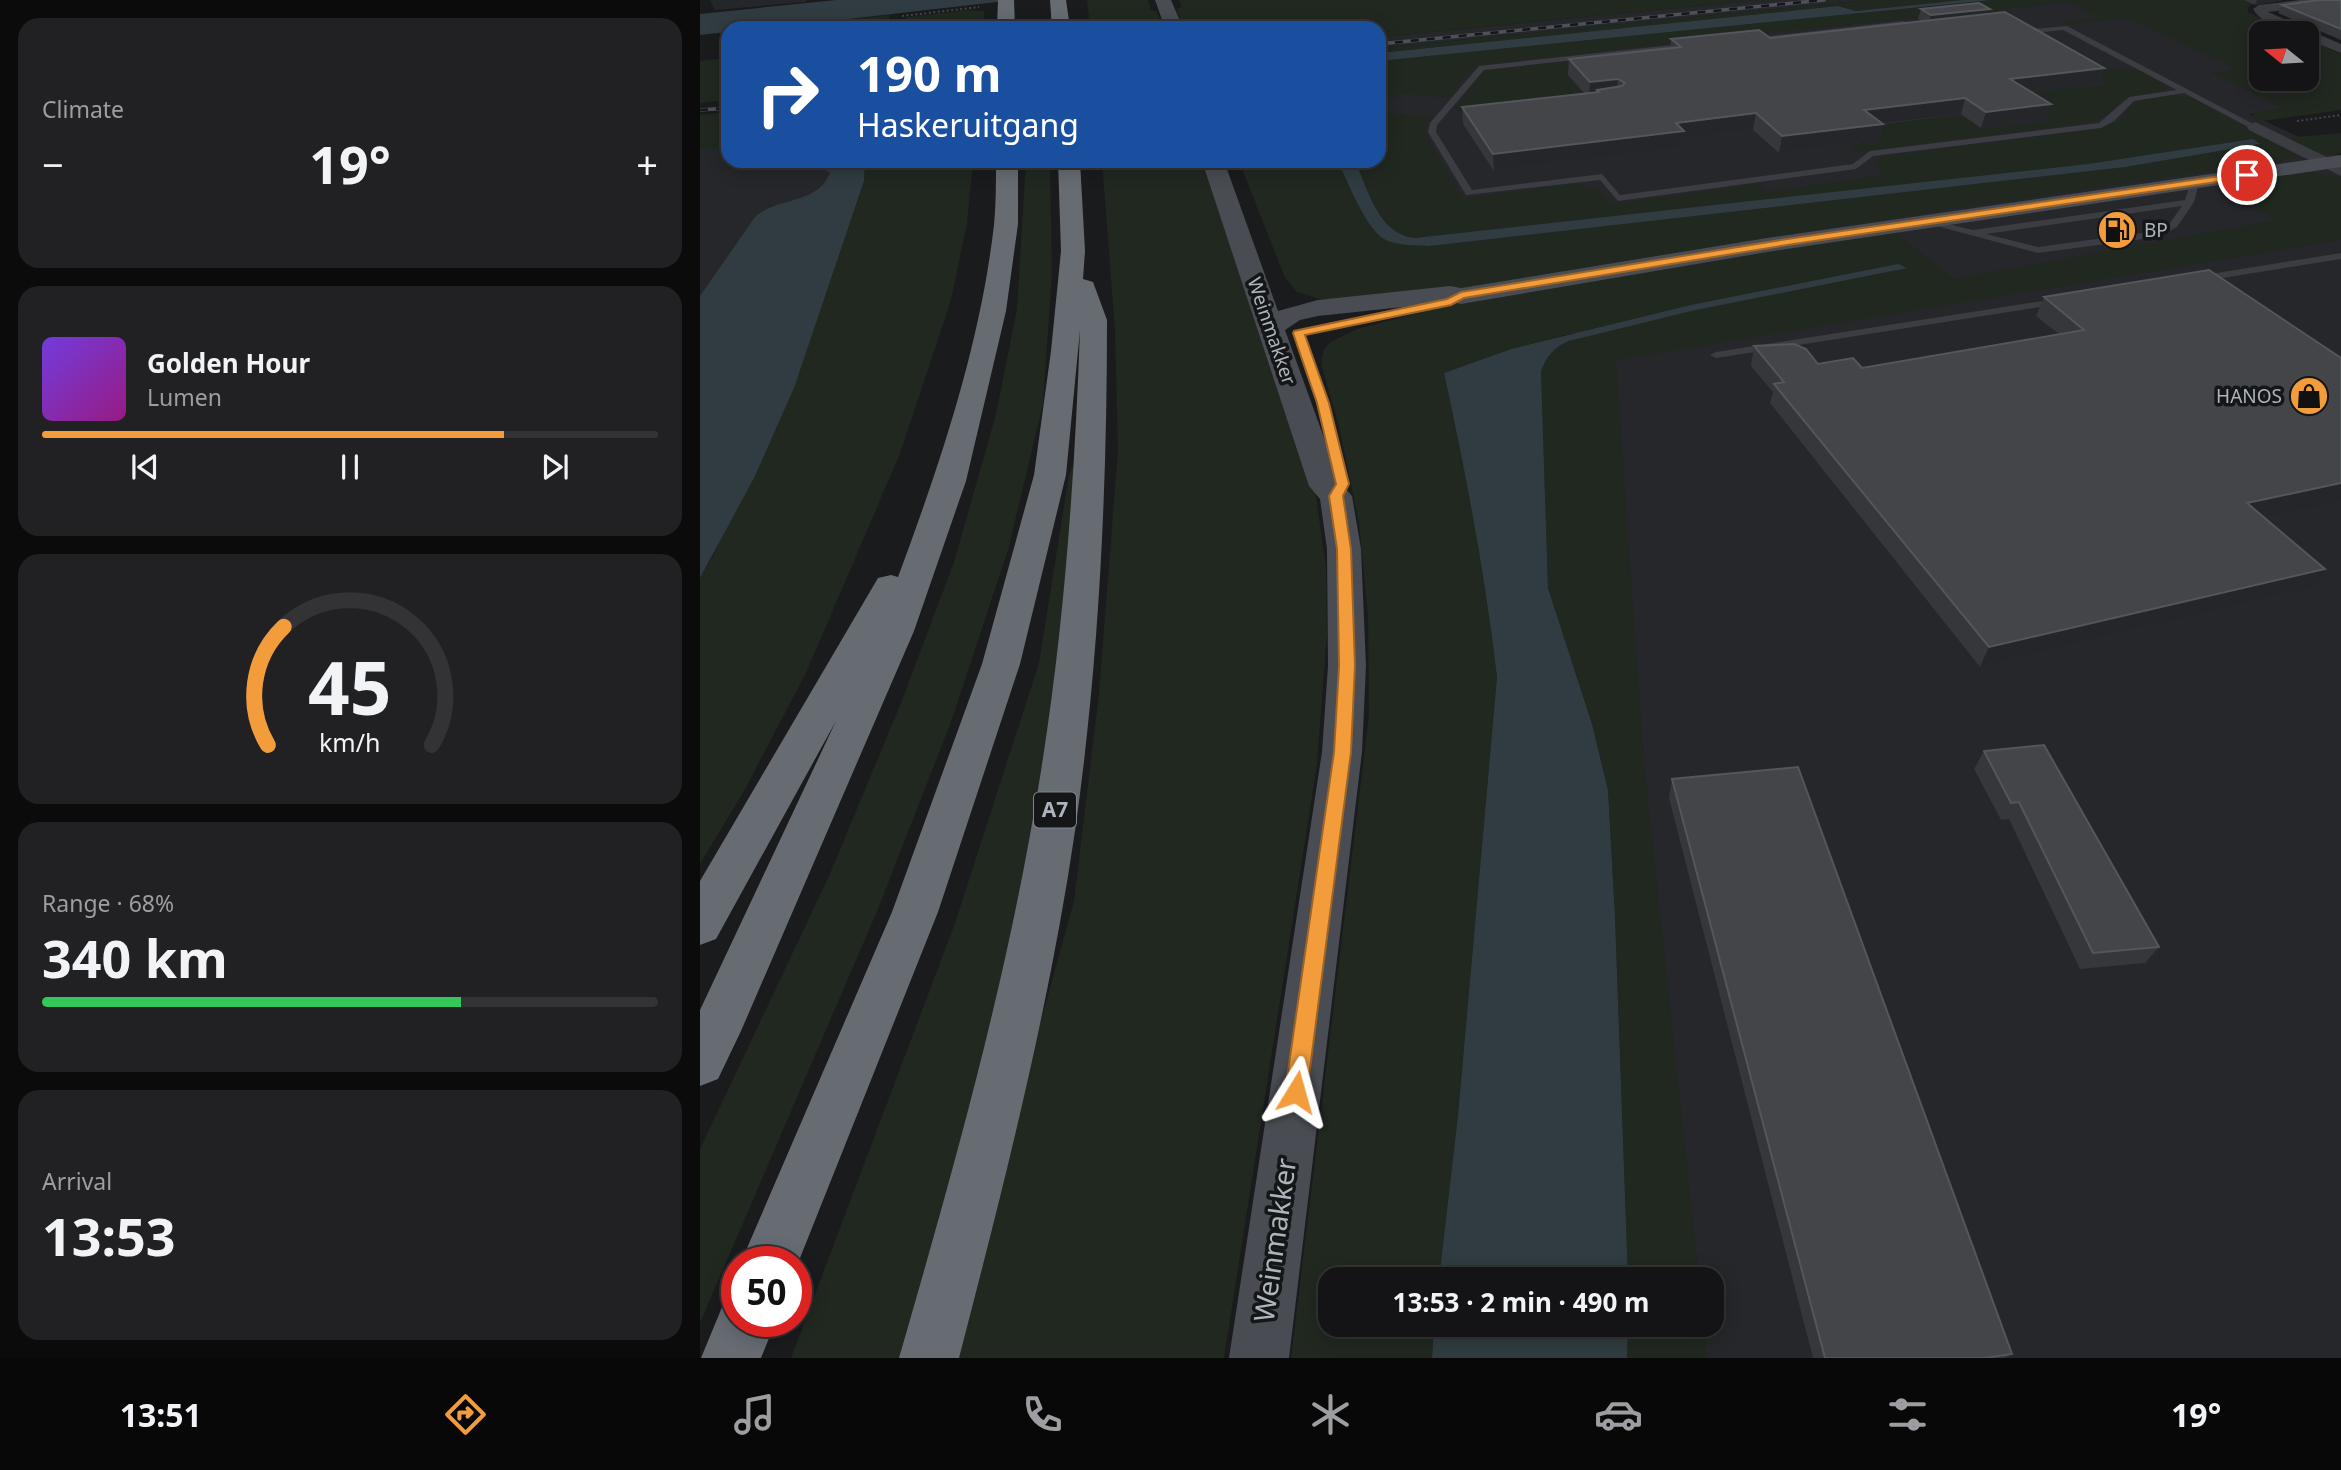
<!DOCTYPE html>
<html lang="en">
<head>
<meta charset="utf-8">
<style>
	:root { --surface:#141416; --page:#212123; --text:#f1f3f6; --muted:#9d9ea1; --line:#333335; --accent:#f39c3c }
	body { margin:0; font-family:"Noto Sans",sans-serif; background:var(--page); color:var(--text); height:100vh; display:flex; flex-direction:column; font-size:26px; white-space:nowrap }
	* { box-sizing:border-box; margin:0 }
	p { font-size:23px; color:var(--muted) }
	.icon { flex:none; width:38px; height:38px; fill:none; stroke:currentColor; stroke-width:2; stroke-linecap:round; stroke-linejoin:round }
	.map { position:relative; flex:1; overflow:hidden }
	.side { display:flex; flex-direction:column; gap:18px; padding:18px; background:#0b0b0c; width:700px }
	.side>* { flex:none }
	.guide { position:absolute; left:21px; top:21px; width:665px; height:147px; border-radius:21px; box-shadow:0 4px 18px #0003,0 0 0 2px var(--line); background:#1a4fa0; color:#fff; overflow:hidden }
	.needle { width:46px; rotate:288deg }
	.buttons { position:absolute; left:1549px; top:21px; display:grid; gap:14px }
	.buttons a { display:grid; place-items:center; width:70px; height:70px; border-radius:14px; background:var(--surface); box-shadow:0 4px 18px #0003,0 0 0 2px var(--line); font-size:35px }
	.speed { position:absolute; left:21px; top:1246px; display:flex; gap:14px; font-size:35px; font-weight:700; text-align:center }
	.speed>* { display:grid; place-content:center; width:91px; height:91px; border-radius:50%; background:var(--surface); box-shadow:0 4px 18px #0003,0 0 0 2px var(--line); line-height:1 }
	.speed .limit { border:10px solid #d22; background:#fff; color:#111 }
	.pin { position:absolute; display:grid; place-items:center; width:60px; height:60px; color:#fff; margin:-30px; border:4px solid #fff; border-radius:50%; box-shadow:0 2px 7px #0007 }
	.me { position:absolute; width:77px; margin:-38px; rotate:8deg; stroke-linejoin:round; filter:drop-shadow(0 0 5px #0008) }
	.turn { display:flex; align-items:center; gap:24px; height:147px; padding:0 21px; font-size:32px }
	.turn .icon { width:91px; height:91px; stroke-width:2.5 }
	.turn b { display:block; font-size:49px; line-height:60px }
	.big { font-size:52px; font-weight:700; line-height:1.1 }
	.side .card { flex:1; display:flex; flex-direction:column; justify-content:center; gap:10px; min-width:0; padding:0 24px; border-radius:21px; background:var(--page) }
	.side .dial { align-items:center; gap:0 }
	.dial svg { height:182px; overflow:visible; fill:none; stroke:var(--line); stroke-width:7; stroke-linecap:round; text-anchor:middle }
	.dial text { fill:var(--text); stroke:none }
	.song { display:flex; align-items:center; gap:21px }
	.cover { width:84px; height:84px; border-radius:10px; background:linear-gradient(135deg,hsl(260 70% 55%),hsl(310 70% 35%)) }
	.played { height:7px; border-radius:4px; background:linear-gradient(90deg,var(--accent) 75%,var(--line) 75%) }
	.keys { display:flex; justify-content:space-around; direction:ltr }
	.heat { display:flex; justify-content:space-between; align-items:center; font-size:38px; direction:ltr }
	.charge { height:10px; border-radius:5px; background:linear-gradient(90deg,#34c759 68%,var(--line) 0) }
	.trip { position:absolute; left:618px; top:1267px; width:406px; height:70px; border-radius:21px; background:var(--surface); box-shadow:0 4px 18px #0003,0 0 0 2px var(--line); font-weight:700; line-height:70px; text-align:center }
	.tab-bar { display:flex; height:112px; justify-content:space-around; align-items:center; background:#080809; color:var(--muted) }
	.tab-bar .icon { width:49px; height:49px }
	.tab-bar .active { color:var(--accent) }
	.tab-bar b { font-size:32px; color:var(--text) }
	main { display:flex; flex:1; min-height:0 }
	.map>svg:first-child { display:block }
	.built { fill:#26272a }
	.green { fill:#202820 }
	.water { fill:#303c41 }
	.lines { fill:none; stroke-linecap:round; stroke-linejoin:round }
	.path { stroke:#414449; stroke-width:2; stroke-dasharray:2 2.5; stroke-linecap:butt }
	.lane { fill:#3b3d42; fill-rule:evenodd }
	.street { fill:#3b3d42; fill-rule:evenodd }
	.secondary { fill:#494c52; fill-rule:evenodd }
	.highway { fill:#676c73; fill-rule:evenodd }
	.rail-casing { stroke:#4e5157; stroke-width:3.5 }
	.rail { stroke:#151618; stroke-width:2.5; stroke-dasharray:8; stroke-linecap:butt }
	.wall { fill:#36373b }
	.shaded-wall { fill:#252629 }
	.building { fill:#434549; stroke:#53565b; stroke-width:2 }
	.route { fill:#f39c3c; stroke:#9e6527; stroke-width:2 }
	.labels { text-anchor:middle; stroke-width:7; stroke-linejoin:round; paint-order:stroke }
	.far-poi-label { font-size:19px; fill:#adb4bc; stroke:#151618; text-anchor:start }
	.far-street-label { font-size:19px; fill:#adb4bc; stroke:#151618 }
	.shield { fill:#151618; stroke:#7f858b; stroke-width:2 }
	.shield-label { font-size:21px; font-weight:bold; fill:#adb4bc }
	.near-street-label { font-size:28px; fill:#adb4bc; stroke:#151618 }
</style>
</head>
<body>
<main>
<section class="side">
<div class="card"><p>Climate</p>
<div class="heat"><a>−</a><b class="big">19°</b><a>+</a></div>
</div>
<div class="card">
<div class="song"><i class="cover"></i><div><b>Golden Hour</b><p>Lumen</p></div></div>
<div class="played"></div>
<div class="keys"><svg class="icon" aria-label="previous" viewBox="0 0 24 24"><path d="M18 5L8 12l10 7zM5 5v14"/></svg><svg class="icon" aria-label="pause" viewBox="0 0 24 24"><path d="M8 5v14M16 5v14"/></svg><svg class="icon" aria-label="next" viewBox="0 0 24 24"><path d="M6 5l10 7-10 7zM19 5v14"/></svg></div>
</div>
<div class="card dial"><svg viewBox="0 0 100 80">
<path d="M14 69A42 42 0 1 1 86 69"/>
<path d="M14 69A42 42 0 0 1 21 17" stroke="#f39c3c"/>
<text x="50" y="56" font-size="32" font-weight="700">45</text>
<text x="50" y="72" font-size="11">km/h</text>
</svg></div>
<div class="card"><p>Range · 68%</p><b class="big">340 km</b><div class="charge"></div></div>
<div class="card"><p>Arrival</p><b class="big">13:53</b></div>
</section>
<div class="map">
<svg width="1641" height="1358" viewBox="0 0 1641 1358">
	<rect width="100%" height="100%" fill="#1a1b1d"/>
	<g class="built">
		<polygon points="1058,0 1167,0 679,48 679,37"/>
		<polygon points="1385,0 1485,0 1561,79 1606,79 1641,101 1549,114 1641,156 1641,1358 944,1358 942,1325 1012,1325 1012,1279 939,1279 928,1106 943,754 914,360 710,230 679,161 679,73"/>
		<polygon points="28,126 28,161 146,161 0,429 0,129"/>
	</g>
	<g class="green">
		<polygon points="387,0 448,0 451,10 457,11 463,28 390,28"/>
		<polygon points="479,0 1058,0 679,37 679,28 484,28 476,9 482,7"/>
		<polygon points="1167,0 1262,0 1156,11 1138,6 679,53 679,48"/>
		<path d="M1292,0H1561L1548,7V12L1593,33H1561V79H1606L1607,39L1641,54V110L1555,122L1553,113L1582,108L1511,73L1536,69L1429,18L1368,25L1362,22L1398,17L1368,2L1303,9L1310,13L1291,15L1283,10L787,64L769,71L748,98L699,93L681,112L732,117L725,127V134L763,198L875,184L900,191L911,204L1059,184L1066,192L1185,175L1173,165L1181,157L1400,128C1429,121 1418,114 1436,103C1449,94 1477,94 1492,98L1596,155V158L1159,223L763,288L646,300L619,299L597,292L585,278L539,161H638L674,230L701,244L729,246L1425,167L1560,144L1553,139L1388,164L715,238C678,234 669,191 655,161H679V61Z"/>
		<polygon points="268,10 284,11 284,28 201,28 196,25 208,17"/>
		<polygon points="190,15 188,24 150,28 70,28"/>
		<polygon points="924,55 866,75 881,91 932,85 948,102 763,113 755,109 782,73 790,69"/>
		<polygon points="28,58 28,100 0,103 0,61"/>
		<polygon points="1422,68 1441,71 1469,88 1424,98 1404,117 1393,122 1157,152 1149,145 1180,141 1163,127 1260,115 1281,129 1347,121 1308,95 1404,85 1405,82 1388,72"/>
		<polygon points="28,112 28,149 0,149 0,115"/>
		<path d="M1641,133V153C1620,156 1605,147 1586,138Z"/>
		<polygon points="165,161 273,161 267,224 251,300 199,456 106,673 44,791 0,864 0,578 14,554 120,308 164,181"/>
		<polygon points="326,161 350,161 352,273 343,404 308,550 251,722 178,909 0,1323 0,1149 129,876 201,703 254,562 296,414 317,309"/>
		<polygon points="402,161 506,161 615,488 626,568 627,632 617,765 524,1358 248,1358 374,901 399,693 418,450 415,331"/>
		<path d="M1607,172L1641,177V240L916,360L943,754L999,1279H928L915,917L908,790L892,724L848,588L841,371C847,356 854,347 869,341L991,311L1192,270H1204L1198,264L991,305L866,335L811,349L744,373C766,474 785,574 797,677L758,1115L739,1279H630V1325H734L732,1358H591L669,715L668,617L659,523L639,427L621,364L624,349L631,342L657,329L749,305L1195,232L1254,279L1576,220L1519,185Z"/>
		<polygon points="378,454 330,916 205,1358 91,1358 255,923 339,663 369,475"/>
		<polygon points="928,1325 1004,1325 1008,1358 927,1358"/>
	</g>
	<g class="water">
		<polygon points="136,0 314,0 70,28 28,28 28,32 0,35 0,14"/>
		<polygon points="1262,0 1292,0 679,61 679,53 1138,6 1156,11"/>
		<path d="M1553,139L1560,144L1425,167L729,246C715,245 699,246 686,240C667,232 647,180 638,161H655C669,191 678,234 715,238L1388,164Z"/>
		<path d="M99,161H165L164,181L94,388L54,478L0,578V296L55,217C78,196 119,205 130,172Z"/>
		<path d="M1198,264L1207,268L991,311L869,341C854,347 847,356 841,371L848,588L892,724L908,790L915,917L928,1279H739L758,1115L797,677C785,574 766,474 744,373L811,349L991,305Z"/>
		<polygon points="734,1325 928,1325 927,1358 732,1358"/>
	</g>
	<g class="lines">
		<g class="path">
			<polyline points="202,16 279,7"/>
			<polyline points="1597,121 1641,115"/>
		</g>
		<g class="lane">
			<polygon points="1203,21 1216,29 1226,30 1215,33 1202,25 1048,41 1044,39"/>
			<polygon points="1318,23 1334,29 1367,26 1559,127 1552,129 1484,93 1434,101 1414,121 1401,128 1173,156 1156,169 918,201 900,180 766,195 728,132 730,123 779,66 991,43 994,47 784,70 737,125 736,132 772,190 902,174 920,195 1153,164 1170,151 1399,123 1429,97 1477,90 1363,30 1333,33 1318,25"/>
			<path d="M1491,181L1499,183L1494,202L1477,227L1458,237L1338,253L1222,222L1227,219L1273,230L1485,200ZM1482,206L1470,223L1455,231L1338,247L1286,234Z"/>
			<polygon points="1641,253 1641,259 1498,282 1493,279 1498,276"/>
			<polygon points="1362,298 1367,301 1366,303 1016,358 1010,355 1016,352"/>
		</g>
		<g class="street">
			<path d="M1600,0H1636L1630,4L1568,12L1641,44V53L1606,39V33C1590,33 1561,24 1553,9L1559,5Z"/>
			<polygon points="1555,122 1641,164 1641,176 1549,130 1547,127"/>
		</g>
		<g class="secondary">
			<polygon points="455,0 471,0 483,28 465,28"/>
			<polygon points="1641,155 1641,167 1067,252 761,304 750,302 618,316 600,320 585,330 640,482 652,496 661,549 666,666 662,752 589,1358 529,1358 622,752 628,666 627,549 620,499 609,486 502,161 524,161 578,311 618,300 750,286 761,288 1067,238"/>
		</g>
		<g class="highway">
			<polygon points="298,0 314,0 315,28 297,28"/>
			<polygon points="350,0 366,0 370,28 352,28"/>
			<path d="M296,161H318V224L306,311L266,481L214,631L41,1031L18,1079L0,1086V1010L136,721L16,939L0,945V881L178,578L191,575L198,577C240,464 280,346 294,225C296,204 296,182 296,161Z"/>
			<path d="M358,161H380L385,251L383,279L393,282L407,320C407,491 399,662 375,831C349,1009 304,1184 259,1358H199C249,1185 298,1012 330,835C361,668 374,499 380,330L366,475L320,664L238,912L96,1268V1262H41L192,912L282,664L334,475L351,351L361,251Z"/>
			<polygon points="37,1295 37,1321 76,1321 61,1358 1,1358 25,1300"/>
		</g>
		<g class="rail-casing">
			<g id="rail">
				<polyline points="679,44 1124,0"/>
				<polyline points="0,110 28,108"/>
			</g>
		</g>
		<use href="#rail" class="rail"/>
	</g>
	<g class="wall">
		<polygon points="1544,0 1583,0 1555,5"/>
		<polygon points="1641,0 1641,40 1578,13 1582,5"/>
		<polygon points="1221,9 1288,14 1404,68 1399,83 1331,91 1346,120 1281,128 1261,114 1183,124 1179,141 1079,153 1053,130 983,138 982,148 794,171 763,124 762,107 885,94 868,75 869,59 970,48 971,39 1070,38 1222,21 1218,19"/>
		<polygon points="1509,270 1563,517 1610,589 1280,667 1070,403 1073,392 1051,366 1054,346 1118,364 1162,368 1359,334 1336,316 1344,297"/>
		<polygon points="1284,751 1459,947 1445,963 1380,969 1309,819 1301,820 1274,769"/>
		<polygon points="972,779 1312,1354 1305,1358 1113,1358 969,798"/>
	</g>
	<g class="shaded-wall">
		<polygon points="10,0 107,0 106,2 15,10"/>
		<polygon points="1557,0 1583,0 1555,5"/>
		<polygon points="1290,9 1287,19 1228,25 1231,15"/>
		<polygon points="1404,68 1399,83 1305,95 1310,79"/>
		<polygon points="918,79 917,95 899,92 897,90 896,98 889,98 890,82"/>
		<polygon points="1265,98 1261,114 1161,126 1164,110"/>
		<polygon points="1351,104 1346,120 1281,128 1286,112"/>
		<polygon points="1056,113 1053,130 983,138 982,148 794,171 793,154 976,123"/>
		<polygon points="1183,124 1179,141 1079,153 1082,136"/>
		<polygon points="1641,483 1641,500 1534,523 1547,503"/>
		<polygon points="1625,569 1610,589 1280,667 1289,647"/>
	</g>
	<g class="building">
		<polygon points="1619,0 1641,0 1641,29 1582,5"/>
		<polygon points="1279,3 1290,9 1231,15 1221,9"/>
		<polygon points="1305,12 1404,68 1310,79 1351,104 1286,112 1265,98 1164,110 1183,124 1082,136 1056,113 976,123 984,131 793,154 762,107 899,92 897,90 922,86 925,83 918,79 890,82 869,59 981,47 971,39 1059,30 1070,38"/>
		<polygon points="1509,270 1641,358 1641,483 1547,503 1625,569 1289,647 1074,384 1084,382 1054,346 1094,344 1106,349 1118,364 1153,358 1162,368 1384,330 1344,297"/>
		<polygon points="1344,745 1459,947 1393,953 1319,802 1311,803 1284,751"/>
		<polygon points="1098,767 1312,1354 1285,1358 1125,1358 972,779"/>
	</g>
	<polygon class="route" points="1547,172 1552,175 1551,177 1087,245 764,298 751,305 605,335 629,403 649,484 643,496 651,549 655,666 651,752 607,1092 603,1100 596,1103 588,1100 585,1092 634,752 639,666 637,549 629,496 636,484 617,403 593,333 594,331 747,299 761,292 1087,239"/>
	<defs>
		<g id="fuel-disc" transform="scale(2.0125)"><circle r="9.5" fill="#f39c3c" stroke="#151618"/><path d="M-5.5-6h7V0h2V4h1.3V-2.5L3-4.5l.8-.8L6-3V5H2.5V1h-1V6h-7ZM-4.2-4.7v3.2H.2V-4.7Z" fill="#111"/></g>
		<g id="shop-disc" transform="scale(2.0125)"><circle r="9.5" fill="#f39c3c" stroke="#151618"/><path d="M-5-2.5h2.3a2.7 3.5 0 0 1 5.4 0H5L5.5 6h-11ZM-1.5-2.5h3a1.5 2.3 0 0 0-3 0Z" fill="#111"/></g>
	</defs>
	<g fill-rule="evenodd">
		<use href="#fuel-disc" x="1417" y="230"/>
		<use href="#shop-disc" x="1609" y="396"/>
	</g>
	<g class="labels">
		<g class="far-poi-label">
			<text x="1444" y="237">BP</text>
			<text x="1582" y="403" text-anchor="end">HANOS</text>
		</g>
		<g class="far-street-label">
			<text transform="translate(572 331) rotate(71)" y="7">Weinmakker</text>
		</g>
		<rect class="shield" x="334" y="792.5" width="42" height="35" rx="5"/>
		<g class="shield-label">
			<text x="355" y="817">A7</text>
		</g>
		<g class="near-street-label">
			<text transform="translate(575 1240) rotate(-82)" y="10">Weinmakker</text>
		</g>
	</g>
</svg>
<div class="buttons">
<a><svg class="needle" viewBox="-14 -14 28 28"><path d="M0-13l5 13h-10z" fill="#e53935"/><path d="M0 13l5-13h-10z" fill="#9d9ea1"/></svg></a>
</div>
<div class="speed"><div class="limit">50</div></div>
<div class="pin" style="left:1547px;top:175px;background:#d93025"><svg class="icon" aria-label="arrive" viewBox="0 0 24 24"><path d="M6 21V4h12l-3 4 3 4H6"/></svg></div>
<svg class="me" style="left:596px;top:1092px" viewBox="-20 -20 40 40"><path d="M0-17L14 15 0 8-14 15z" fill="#f39c3c" stroke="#fff" stroke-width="4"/></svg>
<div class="trip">13:53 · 2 min · 490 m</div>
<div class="guide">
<div class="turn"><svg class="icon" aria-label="right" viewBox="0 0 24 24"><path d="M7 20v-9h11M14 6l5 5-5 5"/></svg><div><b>190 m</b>Haskeruitgang</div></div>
</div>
</div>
</main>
<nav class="tab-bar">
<b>13:51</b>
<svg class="icon active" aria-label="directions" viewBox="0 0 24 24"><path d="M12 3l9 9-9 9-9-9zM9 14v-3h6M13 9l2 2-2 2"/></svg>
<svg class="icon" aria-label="music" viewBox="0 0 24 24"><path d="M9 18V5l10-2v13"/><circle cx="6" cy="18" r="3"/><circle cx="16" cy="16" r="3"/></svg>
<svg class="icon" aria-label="phone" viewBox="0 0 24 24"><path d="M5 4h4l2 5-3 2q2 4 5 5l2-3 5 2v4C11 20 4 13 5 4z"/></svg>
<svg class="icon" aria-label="climate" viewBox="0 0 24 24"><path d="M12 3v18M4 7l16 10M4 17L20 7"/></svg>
<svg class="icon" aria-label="car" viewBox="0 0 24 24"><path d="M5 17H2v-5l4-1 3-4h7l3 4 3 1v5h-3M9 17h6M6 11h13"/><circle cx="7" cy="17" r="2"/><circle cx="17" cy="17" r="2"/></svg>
<svg class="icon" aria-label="filters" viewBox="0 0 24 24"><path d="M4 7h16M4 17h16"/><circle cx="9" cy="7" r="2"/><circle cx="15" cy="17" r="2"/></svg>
<b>19°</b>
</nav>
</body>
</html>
